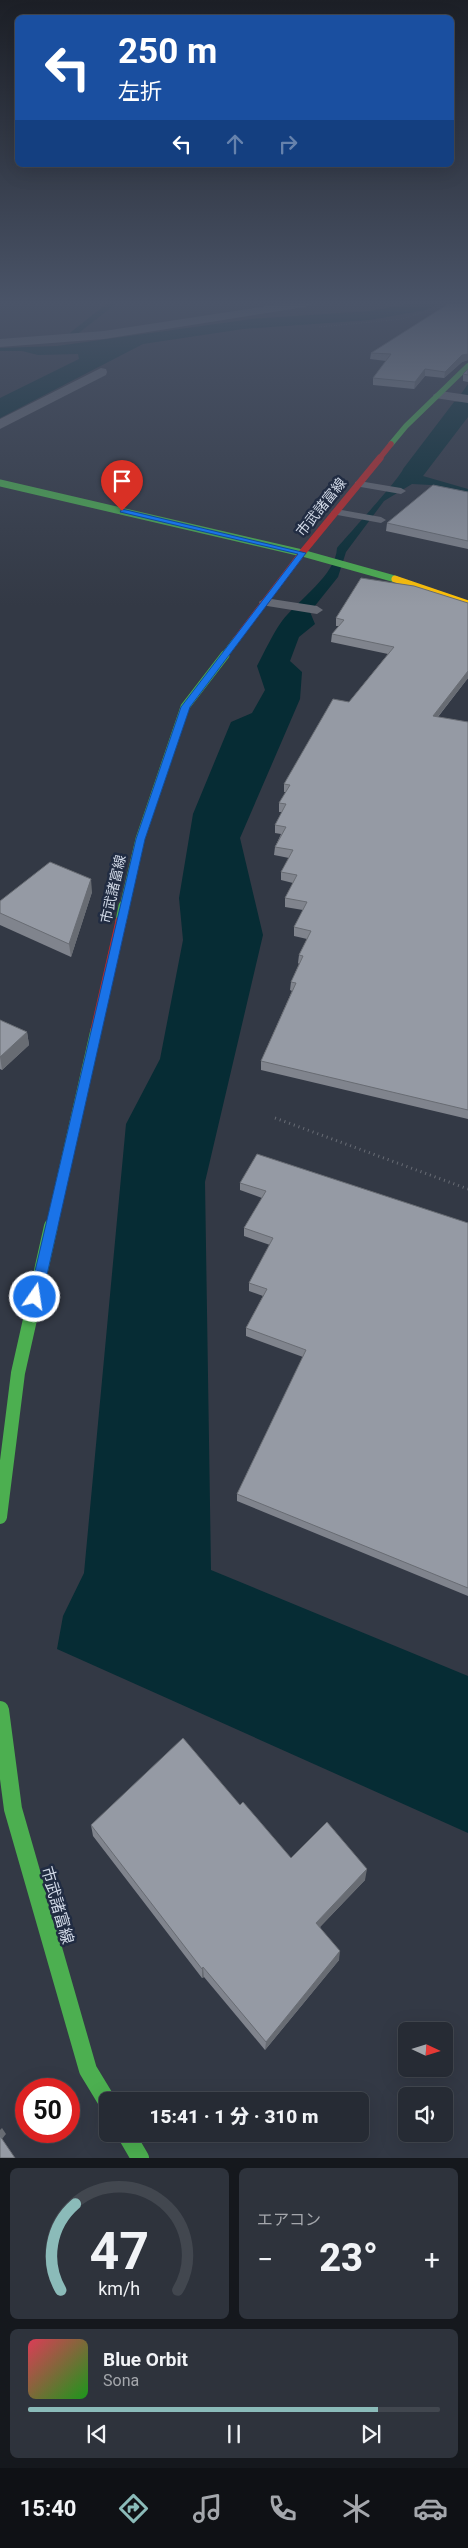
<!DOCTYPE html>
<html lang="ja">
<head>
<meta charset="utf-8">
<style>
	:root { --surface:#262b34; --page:#2e333c; --text:#f1f3f6; --muted:#a4a7ac; --line:#42474f; --accent:#8bbbb9 }
	body { margin:0; font-family:Roboto,"Noto Sans JP",sans-serif; background:var(--page); color:var(--text); height:100vh; display:flex; flex-direction:column; font-size:19px; white-space:nowrap }
	* { box-sizing:border-box; margin:0 }
	p { font-size:16px; color:var(--muted) }
	.icon { flex:none; width:28px; height:28px; fill:none; stroke:currentColor; stroke-width:2; stroke-linecap:round; stroke-linejoin:round }
	.map { position:relative; height:2158px; overflow:hidden }
	.drawer { display:flex; flex-direction:column; gap:10px; padding:10px; background:#15181d; flex:1 }
	.drawer>* { flex:none }
	.top-card { position:absolute; left:15px; top:15px; width:439px; height:152px; border-radius:8px; box-shadow:0 5px 20px #0002,0 0 0 1px var(--line); background:#1a4fa0; color:#fff; overflow:hidden }
	.needle { width:32px; rotate:94deg }
	.fabs { position:absolute; left:398px; top:2022px; display:grid; gap:10px }
	.fabs a { display:grid; place-items:center; width:55px; height:55px; border-radius:8px; background:var(--surface); box-shadow:0 5px 20px #0002,0 0 0 1px var(--line); font-size:25px }
	.speed { position:absolute; left:15px; top:2078px; display:flex; gap:10px; font-size:25px; font-weight:700; text-align:center }
	.speed>* { display:grid; place-content:center; width:65px; height:65px; border-radius:50%; background:var(--surface); box-shadow:0 5px 20px #0002,0 0 0 1px var(--line); line-height:1 }
	.speed .limit { border:8px solid #d22; background:#fff; color:#111 }
	.pin { position:absolute; display:grid; place-items:center; width:42px; height:42px; color:#fff; margin:-51px -21px; border-radius:50% 50% 50% 0; rotate:-45deg; box-shadow:0 0 5px #0007 }
	.pin .icon { rotate:45deg }
	.me { position:absolute; width:55px; margin:-28px; rotate:13deg; stroke-linejoin:round; filter:drop-shadow(0 0 4px #0008) }
	.turn { display:flex; align-items:center; gap:18px; height:105px; padding:0 20px; font-size:22px }
	.turn .icon { width:65px; height:65px; stroke-width:2.5 }
	.turn b { display:block; font-size:35px; line-height:42px }
	.lanes { display:flex; align-items:center; height:48px; padding:0 20px; background:#0003; justify-content:center; gap:25px; direction:ltr }
	.lanes .off { opacity:.35 }
	.big { font-size:38px; font-weight:800; line-height:1.1 }
	.drawer .card { flex:1; display:flex; flex-direction:column; justify-content:center; gap:8px; min-width:0; padding:0 18px; border-radius:8px; background:var(--page) }
	.drawer .dial { align-items:center; gap:0 }
	.dial svg { height:130px; overflow:visible; fill:none; stroke:var(--line); stroke-width:7; stroke-linecap:round; text-anchor:middle }
	.dial text { fill:var(--text); stroke:none }
	.song { display:flex; align-items:center; gap:15px }
	.cover { width:60px; height:60px; border-radius:8px; background:linear-gradient(135deg,hsl(350 70% 55%),hsl(120 70% 35%)) }
	.played { height:5px; border-radius:2px; background:linear-gradient(90deg,var(--accent) 85%,var(--line) 85%) }
	.keys { display:flex; justify-content:space-around; direction:ltr }
	.heat { display:flex; justify-content:space-between; align-items:center; font-size:28px; direction:ltr }
	.drawer .tiles { flex:1; display:grid; gap:10px; grid-template-columns:1fr 1fr }
	.card:last-child { grid-column:span 2 }
	.trip { position:absolute; left:99px; top:2092px; width:270px; height:50px; border-radius:8px; background:var(--surface); box-shadow:0 5px 20px #0002,0 0 0 1px var(--line); font-weight:800; line-height:50px; text-align:center }
	.tabs { display:flex; height:80px; justify-content:space-around; align-items:center; background:#0f1115; color:var(--muted) }
	.tabs .icon { width:35px; height:35px }
	.tabs .on { color:var(--accent) }
	.tabs b { font-size:22px; color:var(--text) }
	.map>svg:first-child { display:block }
	.water { fill:#062c34 }
	.lines { fill:none; stroke-linecap:round; stroke-linejoin:round }
	.stream { stroke:#062c34; stroke-width:5.5 }
	.path-far1 { stroke:#686c75; stroke-width:1; stroke-dasharray:0.5 2; stroke-linecap:butt }
	.path { stroke:#686c75; stroke-width:3; stroke-dasharray:1 4; stroke-linecap:butt }
	.lane { fill:#666a74; fill-rule:evenodd }
	.street { fill:#666a74; fill-rule:evenodd }
	.fast-far5 { stroke:#4caf50; stroke-width:5.5 }
	.fast-far4 { stroke:#4caf50; stroke-width:7 }
	.fast-far3 { stroke:#4caf50; stroke-width:9 }
	.fast-far2 { stroke:#4caf50; stroke-width:11 }
	.fast-far1 { stroke:#4caf50; stroke-width:14 }
	.fast { stroke:#4caf50; stroke-width:18 }
	.slow { stroke:#ffc107; stroke-width:7 }
	.jam-far2 { stroke:#c62828; stroke-width:5.5 }
	.jam-far1 { stroke:#c62828; stroke-width:7 }
	.jam { stroke:#c62828; stroke-width:11 }
	.wall { fill:#80848d }
	.shaded-wall { fill:#686c73 }
	.building { fill:#959aa4; stroke:#686c73 }
	.route { fill:#1a73e8; stroke:#114b97 }
	.labels { text-anchor:middle; stroke-width:5; stroke-linejoin:round; paint-order:stroke }
	.street-label { font-size:14px; fill:#d2dae8; stroke:#212c42 }
	.near-street-label { font-size:16px; fill:#d2dae8; stroke:#212c42 }
</style>
</head>
<body>
<div class="map">
<svg width="468" height="2158" viewBox="0 0 468 2158">
	<rect width="100%" height="100%" fill="#333945"/>
	<g class="water">
		<polygon points="408,304 438,304 426,310 370,320 243,329 143,344 0,418 0,398 79,359 78,354 38,355 22,351 0,351 0,348 57,346 252,319 370,311"/>
		<path d="M468,384V417L423,476L468,489V497L431,485L412,484L384,501L346,552L338,577L310,612L315,624L299,637L290,661L302,672L300,699L240,838L263,935L205,1182L211,1570L468,1676V1833L57,1649L63,1616L84,1573L126,1124L160,1059L183,940L179,898L193,814L231,722L252,713L265,690L257,666C265,651 272,635 282,621C298,600 336,575 337,548C347,536 401,477 403,469L454,402L461,401L465,396L461,394Z"/>
	</g>
	<g class="lines">
		<polyline class="stream" points="73,334 111,304"/>
		<polyline class="path-far1" points="319,327 402,319 450,304"/>
		<polyline class="path" points="275,1118 468,1189"/>
		<g class="lane">
			<polygon points="359,481 401,488 406,491 401,494 355,486 355,482"/>
			<polygon points="336,509 381,517 386,520 381,523 332,514 331,512"/>
			<polygon points="265,598 317,606 323,610 317,614 261,605 259,602"/>
		</g>
		<g class="street">
			<polygon points="281,304 311,304 305,307 104,339 0,347 0,339 104,331"/>
			<polygon points="101,368 106,369 107,372 106,375 0,429 0,419"/>
			<polygon points="440,391 468,395 468,403 435,398 433,395"/>
		</g>
		<polyline class="fast-far5" points="391,444 406,426 468,366"/>
		<g class="fast-far4">
			<polyline points="0,483 302,553 395,579"/>
			<polyline points="224,656 236,640"/>
		</g>
		<polyline class="fast-far3" points="124,907 140,839 185,707 225,655"/>
		<g class="fast-far2">
			<polyline points="121,921 124,906"/>
			<polyline points="51,1228 96,1030"/>
		</g>
		<polyline class="fast-far1" points="0,1517 18,1373 51,1226"/>
		<g class="fast">
			<polyline points="0,1710 13,1809 88,2070 108,2103"/>
			<polyline points="126,2134 140,2158"/>
		</g>
		<polyline class="slow" points="395,579 468,604"/>
		<polyline class="jam-far2" points="379,459 391,444"/>
		<polyline class="jam-far1" points="236,640 302,553 380,458"/>
		<polyline class="jam" points="96,1030 121,921"/>
	</g>
	<g class="wall">
		<polygon points="468,304 468,360 462,362 444,378 425,376 414,389 373,385 373,378 386,361 370,359 371,353"/>
		<polygon points="468,369 468,382 463,381 463,374"/>
		<polygon points="468,492 468,549 386,531 387,523"/>
		<polygon points="468,603 468,678 438,717 468,722 468,1119 261,1070 261,1061 292,991 290,990 291,982 299,964 298,963 299,955 307,939 294,936 294,927 303,910 285,907 285,898 293,883 281,880 281,872 289,858 274,855 275,847 281,834 275,833 275,825 282,812 279,812 279,803 286,792 284,792 284,784 349,702 388,654 331,642 332,634 339,626 336,626 336,618"/>
		<polygon points="92,892 71,957 0,925 0,901"/>
		<polygon points="0,1020 27,1032 29,1045 2,1070 0,1069"/>
		<polygon points="240,1183 468,1223 468,1596 237,1501 237,1494 303,1357 246,1336 246,1328 263,1296 249,1291 249,1283 270,1245 244,1236 244,1228 262,1198 240,1190"/>
		<polygon points="240,1805 291,1858 365,1880 320,1927 339,1960 265,2050 204,1977 202,1978 93,1836 91,1825"/>
	</g>
	<g class="shaded-wall">
		<polygon points="468,354 468,360 462,362 444,378 445,372 462,355"/>
		<polygon points="425,369 425,376 414,389 415,382"/>
		<polygon points="468,671 468,678 432,724 433,716"/>
		<polygon points="91,879 92,892 71,957 69,944"/>
		<polygon points="27,1032 29,1045 2,1070 0,1057"/>
		<polygon points="367,1869 365,1880 314,1933 316,1923"/>
		<polygon points="340,1951 339,1960 265,2050 266,2042"/>
		<polygon points="203,1967 204,1977 202,1978 202,1969"/>
		<polygon points="2,2128 6,2134 2,2139 0,2136 0,2130"/>
	</g>
	<g class="building">
		<polygon points="448,304 468,304 468,354 462,355 445,372 425,369 415,382 373,378 391,354 371,353"/>
		<polygon points="468,369 468,375 463,374"/>
		<polygon points="433,485 468,492 468,541 387,523"/>
		<polygon points="361,578 414,586 468,603 468,671 433,716 468,722 468,1110 261,1061 296,983 291,982 303,956 299,955 311,931 294,927 307,902 285,898 297,875 281,872 293,850 275,847 286,827 275,825 286,804 279,803 290,785 284,784 333,699 349,702 394,647 332,634 344,620 336,618"/>
		<polygon points="50,862 91,879 69,944 0,913 0,901"/>
		<polygon points="0,1020 27,1032 0,1057"/>
		<polygon points="257,1154 468,1223 468,1588 237,1494 306,1350 246,1328 267,1289 249,1283 273,1238 244,1228 266,1191 240,1183"/>
		<polygon points="183,1738 240,1805 243,1802 291,1858 327,1822 367,1869 316,1923 340,1951 266,2042 203,1967 202,1969 91,1825"/>
		<polygon points="0,2136 15,2158 0,2158"/>
	</g>
	<linearGradient id="sky" x2="0" y2="1"><stop stop-color="#1c1f26"/><stop offset="0.5" stop-color="#4a5468"/><stop offset="1" stop-color="#4a5468" stop-opacity="0"/></linearGradient>
	<rect width="468" height="606" fill="url(#sky)"/>
	<polygon class="route" points="122,509 306,553 190,707 145,839 42,1297 35,1302 29,1297 136,839 181,707 298,554 120,512"/>
	<g class="labels">
		<g class="street-label">
			<text transform="translate(321 507) rotate(-51)" y="5">市武諸富線</text>
			<text transform="translate(113 889) rotate(-77)" y="5">市武諸富線</text>
		</g>
		<g class="near-street-label">
			<text transform="translate(58 1905) rotate(74)" y="6">市武諸富線</text>
		</g>
	</g>
</svg>
<div class="fabs">
<a><svg class="needle" viewBox="-14 -14 28 28"><path d="M0-13l5 13h-10z" fill="#e53935"/><path d="M0 13l5-13h-10z" fill="#a4a7ac"/></svg></a>
<a><svg class="icon" aria-label="sound" viewBox="0 0 24 24"><path d="M4 9h4l5-4v14l-5-4H4zM17 9q2 3 0 6"/></svg></a>
</div>
<div class="speed"><div class="limit">50</div></div>
<div class="pin" style="left:122px;top:511px;background:#d93025"><svg class="icon" aria-label="arrive" viewBox="0 0 24 24"><path d="M6 21V4h12l-3 4 3 4H6"/></svg></div>
<svg class="me" style="left:35px;top:1297px" viewBox="-20 -20 40 40"><circle r="17" fill="#1a73e8" stroke="#fff" stroke-width="3"/><path d="M0-11L8 9 0 5-8 9z" fill="#fff"/></svg>
<div class="trip">15:41 · 1 分 · 310 m</div>
<div class="top-card">
<div class="turn"><svg class="icon" aria-label="left" viewBox="0 0 24 24"><path d="M17 20v-9H6M10 6l-5 5 5 5"/></svg><div><b>250 m</b>左折</div></div>
<div class="lanes"><svg class="icon" aria-label="left" viewBox="0 0 24 24"><path d="M17 20v-9H6M10 6l-5 5 5 5"/></svg><svg class="icon off" aria-label="ahead" viewBox="0 0 24 24"><path d="M12 20V5M6 11l6-6 6 6"/></svg><svg class="icon off" aria-label="right" viewBox="0 0 24 24"><path d="M7 20v-9h11M14 6l5 5-5 5"/></svg></div>
</div>
</div>
<section class="drawer">
<div class="tiles">
<div class="card dial"><svg viewBox="0 0 100 80">
<path d="M14 69A42 42 0 1 1 86 69"/>
<path d="M14 69A42 42 0 0 1 23 16" stroke="#8bbbb9"/>
<text x="50" y="56" font-size="32" font-weight="700">47</text>
<text x="50" y="72" font-size="11">km/h</text>
</svg></div>
<div class="card"><p>エアコン</p>
<div class="heat"><a>−</a><b class="big">23°</b><a>+</a></div>
</div>
<div class="card">
<div class="song"><i class="cover"></i><div><b>Blue Orbit</b><p>Sona</p></div></div>
<div class="played"></div>
<div class="keys"><svg class="icon" aria-label="previous" viewBox="0 0 24 24"><path d="M18 5L8 12l10 7zM5 5v14"/></svg><svg class="icon" aria-label="pause" viewBox="0 0 24 24"><path d="M8 5v14M16 5v14"/></svg><svg class="icon" aria-label="next" viewBox="0 0 24 24"><path d="M6 5l10 7-10 7zM19 5v14"/></svg></div>
</div>
</div>
</section>
<nav class="tabs">
<b>15:40</b>
<svg class="icon on" aria-label="directions" viewBox="0 0 24 24"><path d="M12 3l9 9-9 9-9-9zM9 14v-3h6M13 9l2 2-2 2"/></svg>
<svg class="icon" aria-label="music" viewBox="0 0 24 24"><path d="M9 18V5l10-2v13"/><circle cx="6" cy="18" r="3"/><circle cx="16" cy="16" r="3"/></svg>
<svg class="icon" aria-label="phone" viewBox="0 0 24 24"><path d="M5 4h4l2 5-3 2q2 4 5 5l2-3 5 2v4C11 20 4 13 5 4z"/></svg>
<svg class="icon" aria-label="climate" viewBox="0 0 24 24"><path d="M12 3v18M4 7l16 10M4 17L20 7"/></svg>
<svg class="icon" aria-label="car" viewBox="0 0 24 24"><path d="M5 17H2v-5l4-1 3-4h7l3 4 3 1v5h-3M9 17h6M6 11h13"/><circle cx="7" cy="17" r="2"/><circle cx="17" cy="17" r="2"/></svg>
</nav>
</body>
</html>
